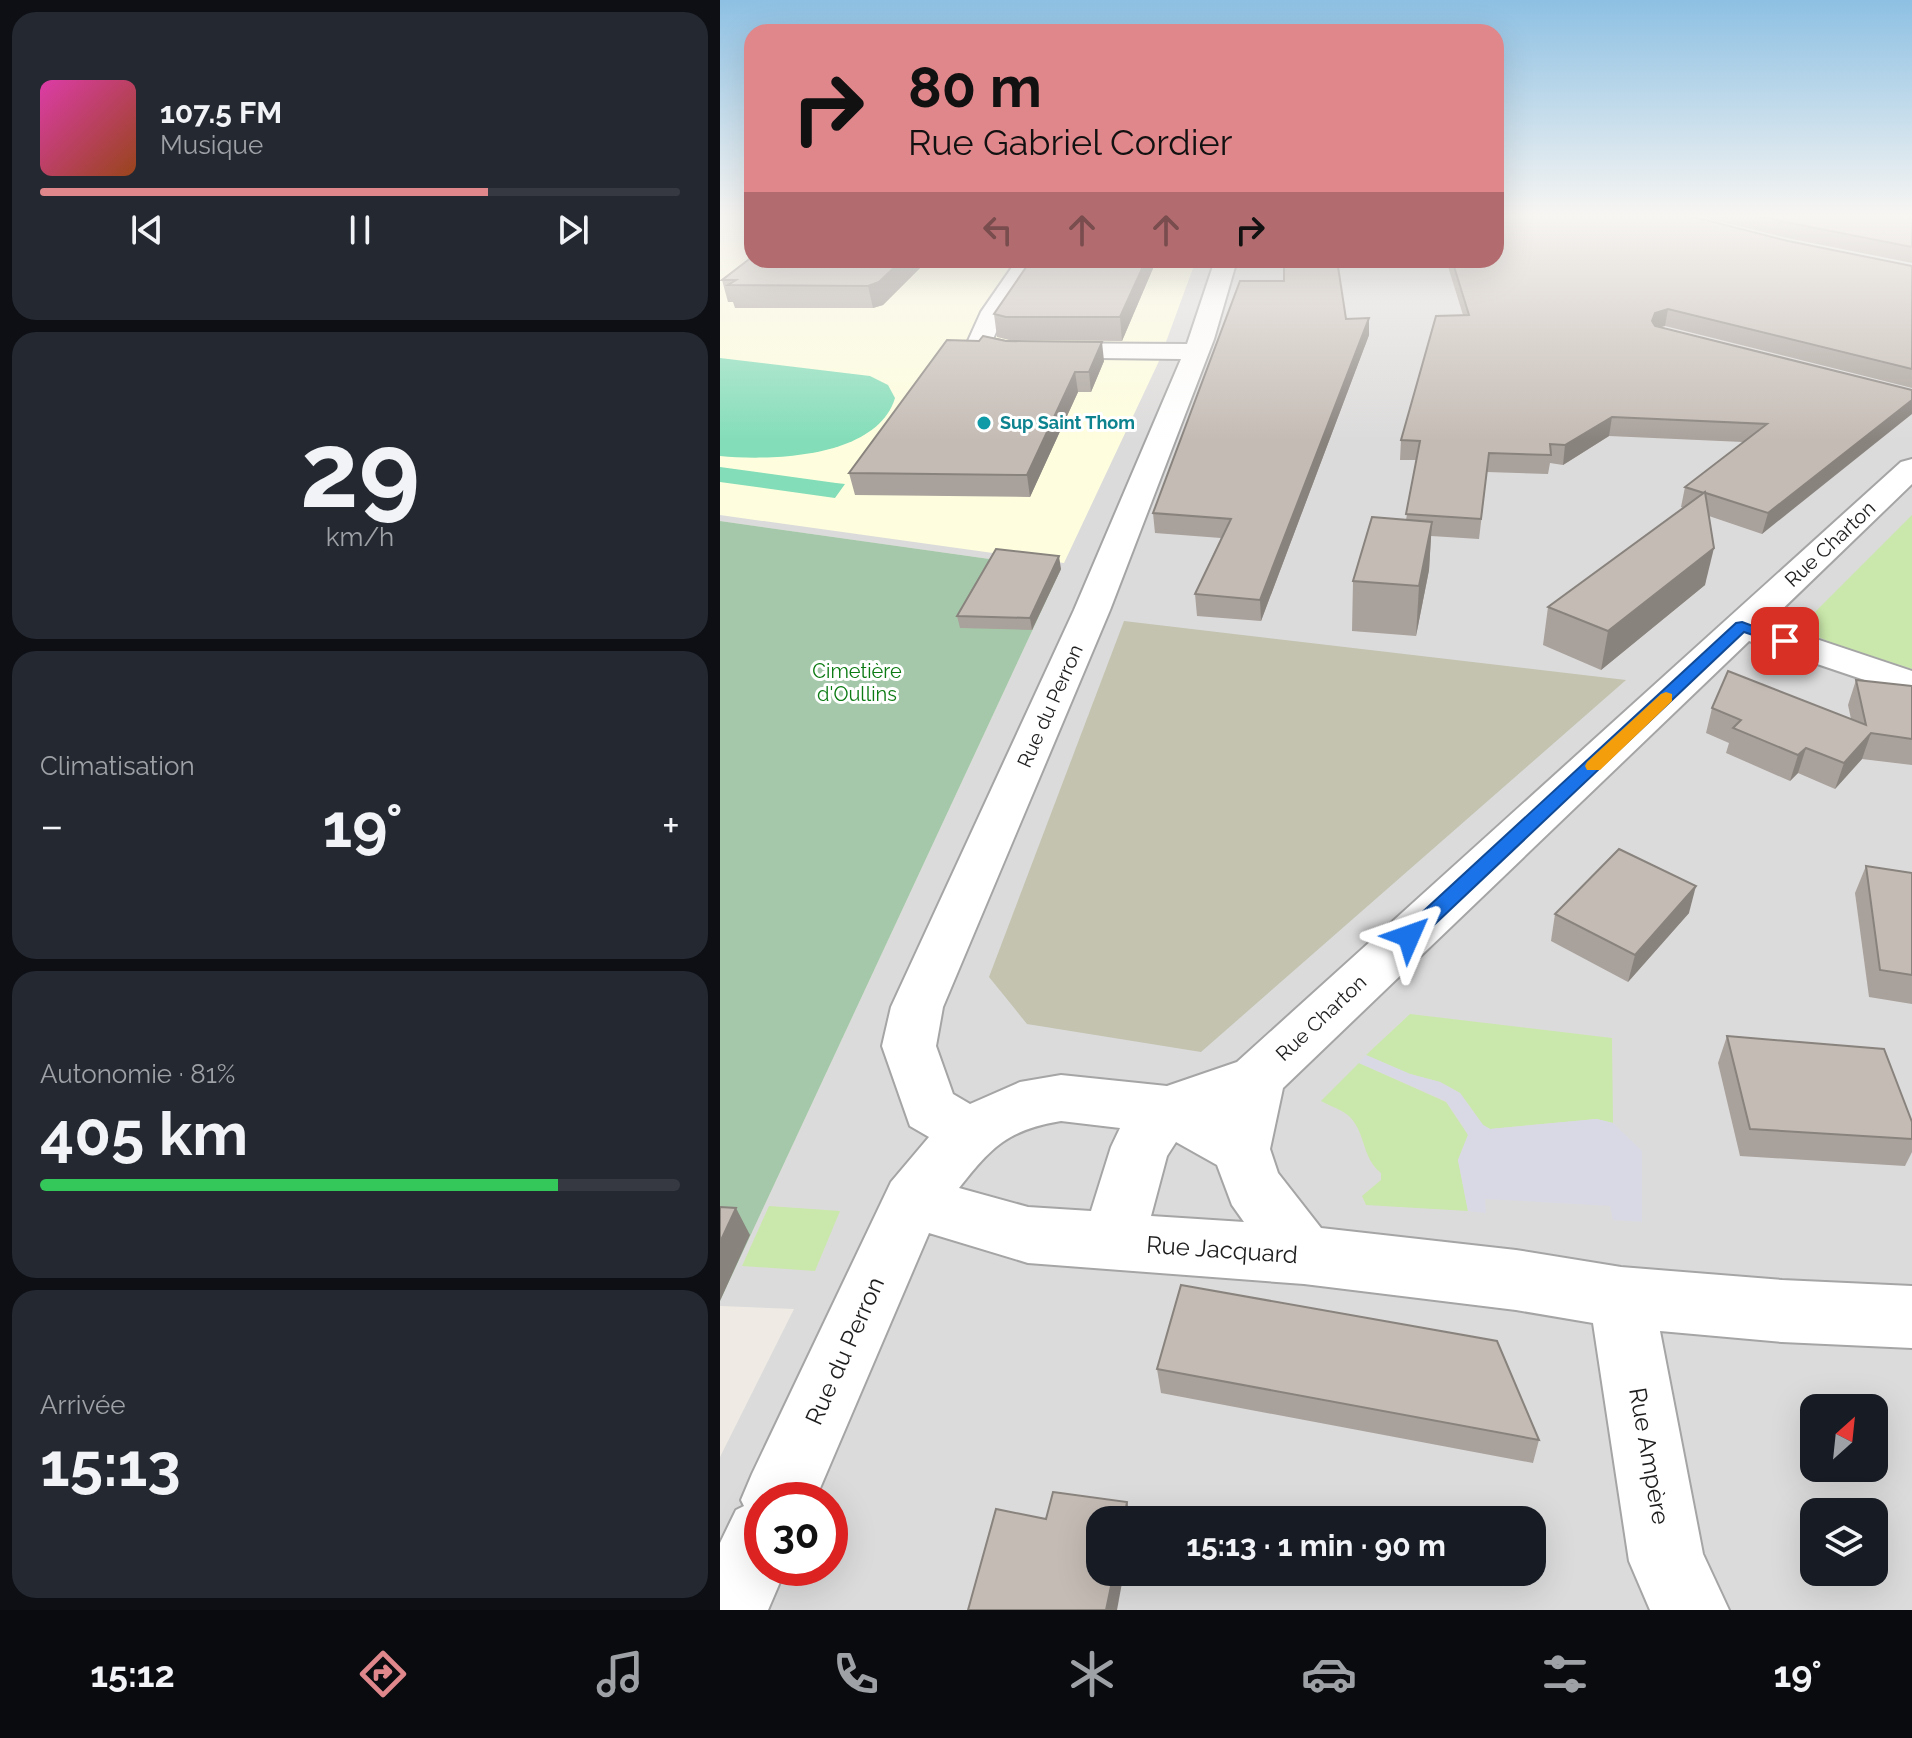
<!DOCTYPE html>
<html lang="fr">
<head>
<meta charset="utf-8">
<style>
	:root { --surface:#171b24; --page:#242831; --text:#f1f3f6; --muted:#9ea1a6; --line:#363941; --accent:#df878b }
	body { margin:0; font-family:Raleway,sans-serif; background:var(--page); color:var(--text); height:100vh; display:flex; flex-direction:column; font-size:30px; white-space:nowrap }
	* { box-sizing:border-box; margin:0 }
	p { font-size:26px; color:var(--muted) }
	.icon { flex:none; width:44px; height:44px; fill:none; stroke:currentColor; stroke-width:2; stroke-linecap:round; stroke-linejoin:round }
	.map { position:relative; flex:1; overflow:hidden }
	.details { display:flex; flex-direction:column; gap:12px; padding:12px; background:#0d0f14; width:720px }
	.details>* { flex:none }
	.banner { position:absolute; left:24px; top:24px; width:760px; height:244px; border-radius:24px; box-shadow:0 8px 32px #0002; background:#df878b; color:#111; overflow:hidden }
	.needle { width:52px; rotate:27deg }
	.tools { position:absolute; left:1080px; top:1394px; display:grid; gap:16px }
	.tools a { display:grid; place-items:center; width:88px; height:88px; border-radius:16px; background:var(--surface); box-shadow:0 8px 32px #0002; font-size:40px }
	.speed { position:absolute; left:24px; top:1482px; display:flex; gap:16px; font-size:40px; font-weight:700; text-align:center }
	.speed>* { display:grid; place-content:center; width:104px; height:104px; border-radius:50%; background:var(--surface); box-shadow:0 8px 32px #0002; line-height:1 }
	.speed .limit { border:12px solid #d22; background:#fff; color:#111 }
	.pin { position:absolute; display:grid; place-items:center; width:68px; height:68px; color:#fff; margin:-34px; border-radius:16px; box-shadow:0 4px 12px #0006 }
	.me { position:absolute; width:88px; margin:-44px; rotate:47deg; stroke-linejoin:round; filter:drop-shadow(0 0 6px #0008) }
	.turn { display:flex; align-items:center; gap:28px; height:168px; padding:0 32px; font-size:36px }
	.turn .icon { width:104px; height:104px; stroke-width:2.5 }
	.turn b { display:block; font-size:56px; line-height:68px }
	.lanes { display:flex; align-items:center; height:76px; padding:0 32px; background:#0003; justify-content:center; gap:40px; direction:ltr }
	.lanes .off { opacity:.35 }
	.big { font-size:60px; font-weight:700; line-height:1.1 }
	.details .widget { flex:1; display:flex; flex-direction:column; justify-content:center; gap:12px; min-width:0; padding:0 28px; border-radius:24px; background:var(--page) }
	.details .dial { align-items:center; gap:0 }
	.dial b { font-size:104px; line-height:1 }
	.song { display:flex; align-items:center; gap:24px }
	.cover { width:96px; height:96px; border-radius:12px; background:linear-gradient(135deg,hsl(320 70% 55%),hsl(20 70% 35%)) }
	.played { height:8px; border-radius:4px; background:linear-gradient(90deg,var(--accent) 70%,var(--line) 70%) }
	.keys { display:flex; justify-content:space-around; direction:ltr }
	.heat { display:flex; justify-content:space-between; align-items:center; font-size:44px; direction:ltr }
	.charge { height:12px; border-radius:6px; background:linear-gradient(90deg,#34c759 81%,var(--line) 0) }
	.trip { position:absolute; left:366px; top:1506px; width:460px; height:80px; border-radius:24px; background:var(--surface); box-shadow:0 8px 32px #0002; font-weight:700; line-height:80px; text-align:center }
	.tab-bar { display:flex; height:128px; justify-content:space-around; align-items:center; background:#090b0e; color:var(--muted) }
	.tab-bar .icon { width:56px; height:56px }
	.tab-bar .current { color:var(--accent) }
	.tab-bar b { font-size:36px; color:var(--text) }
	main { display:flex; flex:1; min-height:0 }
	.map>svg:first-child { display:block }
	.residential { fill:#dcdbdb; fill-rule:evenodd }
	.education { fill:#fefede }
	.construction { fill:#c3c3b0 }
	.grass { fill:#cae8ab }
	.cemetery { fill:#a6c8aa }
	.pitch { fill:#83ddb8 }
	.plaza { fill:#d9d9e5 }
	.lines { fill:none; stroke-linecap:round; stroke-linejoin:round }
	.street-casing { stroke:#a5a5a5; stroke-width:4 }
	.street { fill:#fff; fill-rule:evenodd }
	.wall { fill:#a9a19b }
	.shaded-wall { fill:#89837e }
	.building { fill:#c4bbb4; stroke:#89837e; stroke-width:2 }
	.route { fill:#1a73e8; stroke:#114b97; stroke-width:2 }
	.slow { fill:#f59e0b }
	.culture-dot { fill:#0f9aa8; stroke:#fff; stroke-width:3 }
	.labels { text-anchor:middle; stroke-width:6; stroke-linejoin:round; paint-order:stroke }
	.far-culture-label { font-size:18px; font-weight:bold; fill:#0d838f; stroke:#fff; text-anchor:start }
	.street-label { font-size:20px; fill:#1e1e1e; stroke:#fff }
	.park-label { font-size:20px; fill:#0d7b14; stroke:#fff }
	.near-street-label { font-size:24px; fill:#1e1e1e; stroke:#fff }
</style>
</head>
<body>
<main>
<section class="details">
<div class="widget">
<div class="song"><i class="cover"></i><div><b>107.5 FM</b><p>Musique</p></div></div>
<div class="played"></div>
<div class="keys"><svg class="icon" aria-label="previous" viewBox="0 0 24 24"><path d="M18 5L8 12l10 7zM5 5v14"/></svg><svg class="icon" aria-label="pause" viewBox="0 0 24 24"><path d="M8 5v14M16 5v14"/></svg><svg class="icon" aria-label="next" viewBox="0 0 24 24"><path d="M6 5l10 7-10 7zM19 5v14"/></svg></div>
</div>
<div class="widget dial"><b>29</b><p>km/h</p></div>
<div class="widget"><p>Climatisation</p>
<div class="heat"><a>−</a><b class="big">19°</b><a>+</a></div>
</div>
<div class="widget"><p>Autonomie · 81%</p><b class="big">405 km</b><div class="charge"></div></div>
<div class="widget"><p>Arrivée</p><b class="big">15:13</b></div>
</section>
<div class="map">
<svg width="1192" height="1610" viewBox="0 0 1192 1610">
	<rect width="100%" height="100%" fill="#efebe4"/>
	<path class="residential" d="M0,216H32V260H776V216H1192V1610H0V1457L74,1309L0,1306V1301L341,569L0,521ZM1094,1408H1154V1468H1094ZM42,1500H110V1568H42ZM1094,1512H1154V1572H1094ZM380,1520H812V1572H380Z"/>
	<polygon class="education" points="0,216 32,216 32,260 476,260 439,361 344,563 0,515"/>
	<polygon class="construction" points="404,621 906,680 481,1052 307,1024 269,977"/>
	<g class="grass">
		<polygon points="1192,515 1192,669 1114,644 1079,628"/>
		<polygon points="690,1014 892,1038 893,1123 876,1119 770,1129 763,1125 740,1093 720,1082 690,1074 646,1055"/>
		<path d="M639,1063L726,1102L748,1135L738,1160L748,1211L646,1205L642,1196L661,1180V1173C642,1158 646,1134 630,1117C623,1110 610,1106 601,1101Z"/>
		<polygon points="49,1206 120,1211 95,1271 22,1266"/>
	</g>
	<polygon class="cemetery" points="0,521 341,569 0,1301"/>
	<g class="pitch">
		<path d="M0,358L150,376L168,385L175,398C157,458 51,461 0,456Z"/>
		<polygon points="0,467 116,483 125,484 115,498 0,482"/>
	</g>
	<polygon class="plaza" points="646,1055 690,1074 720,1082 740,1093 763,1125 770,1129 877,1119 893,1123 922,1151 922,1222 893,1220 890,1206 765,1199 766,1213 748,1211 738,1160 748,1135 743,1126 726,1101 639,1063"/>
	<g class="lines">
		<g class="street-casing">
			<path id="street" d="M297,260H319L285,312L273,339L289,343L467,344L495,260H517L494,339L390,610L223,1007L216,1046L233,1094L250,1104L300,1082L341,1075L447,1086L517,1062L1181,462L1192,459V484L1048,623L1192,671V696L1029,641L563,1088L550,1149L558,1173L601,1228L796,1250L901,1267L1062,1280L1192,1286V1348L1062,1342L940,1331L983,1554L1009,1610H930L909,1561L873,1323L796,1310L584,1284L308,1263L209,1233L95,1500H42V1568H66L48,1610H0V1543L16,1510L24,1506L21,1500L32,1474L171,1182L209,1137L190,1126L162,1046L171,1007L354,610L461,359L289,357L250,348L247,343L261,312ZM341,1121L400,1128L391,1147L371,1211L308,1207L239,1188C272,1146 288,1130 341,1121ZM456,1142L497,1165L512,1205L524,1222L431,1216L447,1156Z"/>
		</g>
		<use href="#street" class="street"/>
	</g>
	<g class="wall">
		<polygon points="978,216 1192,216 1192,263 1067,238"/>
		<polygon points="1068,241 1192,266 1192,388 945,326 941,327 1192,390 1042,534 989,516 985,585 881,670 823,645 828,607 964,508 961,507 965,487 1023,442 889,436 843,465 830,463 828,474 767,472 759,539 711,536 709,570 696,636 632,631 633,581 686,520 696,460 680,460 681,440 743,315 726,260 776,260"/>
		<polygon points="208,260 163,305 153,308 15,308 13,302 8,302 2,280"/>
		<polygon points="434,266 402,341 289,340 277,337 274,314"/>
		<polygon points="564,281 626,319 649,335 541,621 477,616 475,594 501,538 435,533 433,513"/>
		<polygon points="227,340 384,361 371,392 358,392 310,497 135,495 129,473"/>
		<polygon points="341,569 312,630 240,628 237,616"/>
		<polygon points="1136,680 1192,686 1192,765 1142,759 1115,789 1078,773 1070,781 1006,753 1009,743 986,733 992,708 1131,719 1128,705"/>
		<polygon points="1146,866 1192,873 1192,1004 1149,997 1135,893"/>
		<polygon points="969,913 908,982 831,941 835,914"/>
		<polygon points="1007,1036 1192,1122 1192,1152 1185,1166 1020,1156 998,1063"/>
		<polygon points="437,1369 819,1440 813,1463 441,1393"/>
	</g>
	<g class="shaded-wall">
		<polygon points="182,260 208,260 163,305 153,308 148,286"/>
		<polygon points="426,260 434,260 434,266 402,341 400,317"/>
		<polygon points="948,309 945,326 932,329 932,321 935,313"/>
		<polygon points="649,318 649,335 541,621 540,600"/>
		<polygon points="382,342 384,361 371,392 369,372"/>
		<polygon points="355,372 358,392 310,497 307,475"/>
		<polygon points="1192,400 1192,414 1042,534 1048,513"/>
		<polygon points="892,417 889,436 843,465 845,445"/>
		<polygon points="712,522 709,570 696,636 699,586"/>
		<polygon points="994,548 985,585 881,670 888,631"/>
		<polygon points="339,556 341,569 312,630 310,618"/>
		<polygon points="1151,733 1142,759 1115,789 1124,763"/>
		<polygon points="1086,748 1078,773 1070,781 1078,755"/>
		<polygon points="976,886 969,913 908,982 915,955"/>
		<polygon points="16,1208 30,1235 0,1301 0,1242"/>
		<polygon points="407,1502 411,1520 404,1520"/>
		<polygon points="394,1572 404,1572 397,1610 386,1610"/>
	</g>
	<g class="building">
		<polygon points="776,216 970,216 1068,241 1192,266 1192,369 948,309 935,313 932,321 935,326 1192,390 1192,400 1048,513 986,493 985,492 984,493 965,487 1047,424 892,417 845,445 830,444 831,455 769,453 761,519 686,514 700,441 681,440 716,316 749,315 732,260 776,260"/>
		<polygon points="1039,216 1192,216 1192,247 1070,223"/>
		<polygon points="32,257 32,260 182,260 159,282 148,286 8,285 16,280 2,280"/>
		<polygon points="311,260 426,260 400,317 286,317 274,314"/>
		<polygon points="564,260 617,260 626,319 649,318 540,600 475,594 511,519 433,513 520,281 564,281"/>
		<polygon points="263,336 286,341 382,342 369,372 355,372 307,475 129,473 227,340 259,341"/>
		<polygon points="985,492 994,548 888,631 828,607"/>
		<polygon points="652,517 712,522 699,586 633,581"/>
		<polygon points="276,549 339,556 310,618 237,616"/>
		<polygon points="1008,671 1146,725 1136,680 1192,686 1192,739 1151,733 1124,763 1086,748 1078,755 1013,728 1021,720 992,708"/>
		<polygon points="899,849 976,886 915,955 835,914"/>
		<polygon points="1146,866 1192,873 1192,975 1160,970"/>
		<polygon points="1007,1036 1164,1049 1192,1122 1192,1139 1030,1129"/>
		<polygon points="0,1207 16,1208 0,1242"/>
		<polygon points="461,1285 777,1341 819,1440 437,1369"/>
		<polygon points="333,1492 407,1502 404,1520 380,1520 380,1572 394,1572 386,1610 248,1610 276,1509 326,1519"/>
	</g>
	<linearGradient id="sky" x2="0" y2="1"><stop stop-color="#8dc0e3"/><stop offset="0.49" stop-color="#f8f6f3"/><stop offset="1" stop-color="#f8f6f3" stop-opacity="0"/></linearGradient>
	<rect width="1192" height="441" fill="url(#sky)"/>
	<polygon class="route" points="1022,622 1073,641 1065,646 1024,632 697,941 682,941 679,936 682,931 1016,623"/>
	<polygon class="slow" points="946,692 952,694 952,701 880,770 867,770 865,766 867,762 941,694"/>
	<circle class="culture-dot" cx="264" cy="423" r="8"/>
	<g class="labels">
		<g class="far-culture-label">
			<text x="280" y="429">Sup Saint Thom</text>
		</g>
		<g class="street-label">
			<text transform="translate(1110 544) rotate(-43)" y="7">Rue Charton</text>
			<text transform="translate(330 706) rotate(-66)" y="7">Rue du Perron</text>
			<text transform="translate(601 1018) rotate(-43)" y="7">Rue Charton</text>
		</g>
		<g class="park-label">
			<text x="137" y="678">Cimetière<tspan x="137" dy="23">d'Oullins</tspan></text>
		</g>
		<g class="near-street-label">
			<text transform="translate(502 1250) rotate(4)" y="8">Rue Jacquard</text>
			<text transform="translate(125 1351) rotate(-66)" y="8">Rue du Perron</text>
			<text transform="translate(929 1456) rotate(80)" y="8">Rue Ampère</text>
		</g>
	</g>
</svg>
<div class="tools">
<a><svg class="needle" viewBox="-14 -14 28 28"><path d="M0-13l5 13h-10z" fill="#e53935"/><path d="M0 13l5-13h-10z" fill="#9ea1a6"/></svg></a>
<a><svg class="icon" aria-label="layers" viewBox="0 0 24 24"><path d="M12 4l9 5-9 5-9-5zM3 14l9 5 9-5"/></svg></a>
</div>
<div class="speed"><div class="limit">30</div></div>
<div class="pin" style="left:1065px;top:641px;background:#d93025"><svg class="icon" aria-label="arrive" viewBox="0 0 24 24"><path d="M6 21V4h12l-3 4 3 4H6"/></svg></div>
<svg class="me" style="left:689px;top:936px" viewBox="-20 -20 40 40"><path d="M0-17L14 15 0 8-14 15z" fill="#1a73e8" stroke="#fff" stroke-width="4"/></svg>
<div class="trip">15:13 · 1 min · 90 m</div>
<div class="banner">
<div class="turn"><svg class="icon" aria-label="right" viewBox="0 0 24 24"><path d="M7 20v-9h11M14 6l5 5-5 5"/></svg><div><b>80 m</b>Rue Gabriel Cordier</div></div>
<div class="lanes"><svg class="icon off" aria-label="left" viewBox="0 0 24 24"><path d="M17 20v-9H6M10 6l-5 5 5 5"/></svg><svg class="icon off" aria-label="ahead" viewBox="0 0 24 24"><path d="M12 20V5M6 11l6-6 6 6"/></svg><svg class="icon off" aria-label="ahead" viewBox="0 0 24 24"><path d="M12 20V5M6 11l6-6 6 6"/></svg><svg class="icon" aria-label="right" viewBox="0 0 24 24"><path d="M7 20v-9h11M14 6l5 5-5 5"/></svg></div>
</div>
</div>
</main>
<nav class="tab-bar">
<b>15:12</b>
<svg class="icon current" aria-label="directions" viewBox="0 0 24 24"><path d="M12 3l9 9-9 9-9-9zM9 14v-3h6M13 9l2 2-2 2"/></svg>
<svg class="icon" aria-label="music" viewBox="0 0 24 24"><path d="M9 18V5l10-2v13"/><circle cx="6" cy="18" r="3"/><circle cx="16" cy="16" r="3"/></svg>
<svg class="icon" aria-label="phone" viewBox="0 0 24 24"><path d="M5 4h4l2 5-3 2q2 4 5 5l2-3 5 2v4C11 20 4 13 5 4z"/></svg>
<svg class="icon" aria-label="climate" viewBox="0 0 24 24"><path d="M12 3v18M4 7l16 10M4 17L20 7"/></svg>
<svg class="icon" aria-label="car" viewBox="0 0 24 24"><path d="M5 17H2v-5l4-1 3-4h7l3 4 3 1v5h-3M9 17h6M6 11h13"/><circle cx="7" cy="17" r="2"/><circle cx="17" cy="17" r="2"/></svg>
<svg class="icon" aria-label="filters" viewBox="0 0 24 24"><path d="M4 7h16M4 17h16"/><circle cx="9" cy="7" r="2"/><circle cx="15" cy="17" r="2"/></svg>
<b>19°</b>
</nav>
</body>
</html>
